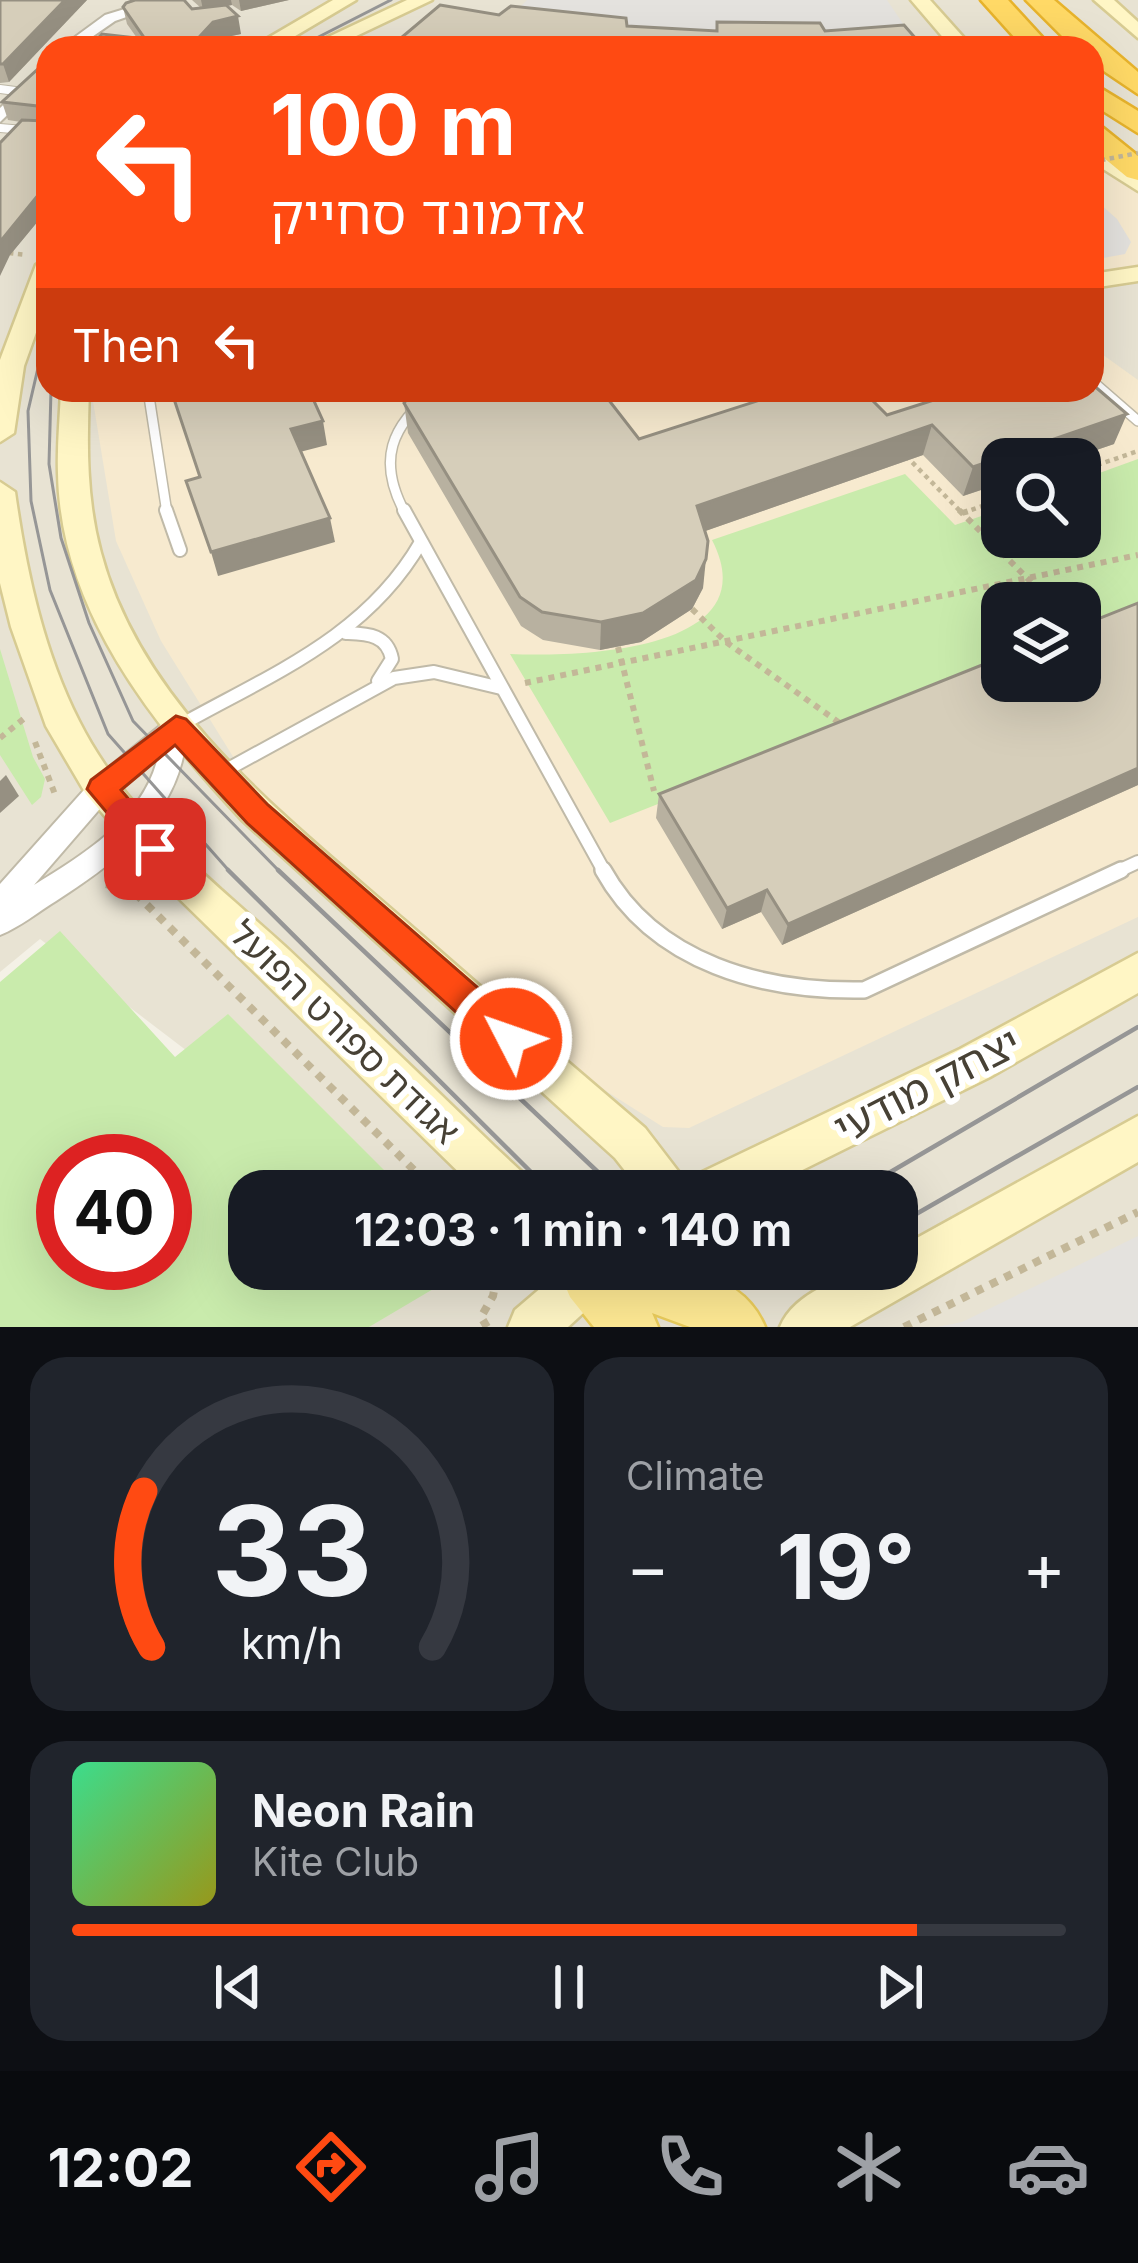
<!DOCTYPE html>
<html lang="en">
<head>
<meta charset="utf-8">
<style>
	:root { --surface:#171b24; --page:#20242c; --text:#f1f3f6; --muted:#9ea1a6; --line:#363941; --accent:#ff4a12 }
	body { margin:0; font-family:Inter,"Noto Sans Hebrew",sans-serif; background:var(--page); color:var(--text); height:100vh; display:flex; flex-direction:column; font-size:45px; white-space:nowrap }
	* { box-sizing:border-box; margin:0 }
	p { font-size:39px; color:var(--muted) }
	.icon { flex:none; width:66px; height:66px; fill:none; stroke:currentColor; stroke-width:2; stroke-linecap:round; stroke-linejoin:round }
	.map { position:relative; height:1327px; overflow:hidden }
	.drawer { display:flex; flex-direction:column; gap:30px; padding:30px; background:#0d0f14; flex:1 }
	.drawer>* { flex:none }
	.banner { position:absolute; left:36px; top:36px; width:1068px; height:366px; border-radius:36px; box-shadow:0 12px 48px #0002; background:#ff4a12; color:#fff; overflow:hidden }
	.tools { position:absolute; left:981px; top:438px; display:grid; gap:24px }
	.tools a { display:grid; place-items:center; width:120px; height:120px; border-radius:24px; background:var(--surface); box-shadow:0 12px 48px #0002; font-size:60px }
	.speed { position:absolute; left:36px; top:1134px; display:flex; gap:24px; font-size:60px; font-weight:700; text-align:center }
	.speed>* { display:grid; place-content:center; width:156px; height:156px; border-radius:50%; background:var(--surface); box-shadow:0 12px 48px #0002; line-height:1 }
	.speed .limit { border:18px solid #d22; background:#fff; color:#111 }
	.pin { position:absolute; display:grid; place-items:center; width:102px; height:102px; color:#fff; margin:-51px; border-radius:24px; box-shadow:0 6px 18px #0006 }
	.me { position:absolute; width:132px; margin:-66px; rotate:311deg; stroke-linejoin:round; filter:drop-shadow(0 0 9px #0008) }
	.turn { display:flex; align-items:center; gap:42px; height:252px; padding:0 36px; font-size:54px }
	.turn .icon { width:156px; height:156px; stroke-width:2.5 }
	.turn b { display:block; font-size:84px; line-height:102px }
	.then { display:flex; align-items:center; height:114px; padding:0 36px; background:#0003; gap:24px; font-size:45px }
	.big { font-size:90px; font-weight:700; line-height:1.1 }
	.drawer .card { flex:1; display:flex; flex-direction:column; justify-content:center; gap:18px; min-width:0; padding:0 42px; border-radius:36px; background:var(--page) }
	.drawer .dial { align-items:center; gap:0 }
	.dial svg { height:312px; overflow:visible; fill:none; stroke:var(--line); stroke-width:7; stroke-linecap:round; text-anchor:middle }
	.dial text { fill:var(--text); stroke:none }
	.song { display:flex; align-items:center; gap:36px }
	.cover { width:144px; height:144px; border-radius:18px; background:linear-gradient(135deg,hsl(150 70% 55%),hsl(60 70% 35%)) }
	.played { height:12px; border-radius:6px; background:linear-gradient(90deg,var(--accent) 85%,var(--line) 85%) }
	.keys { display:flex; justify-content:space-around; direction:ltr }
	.heat { display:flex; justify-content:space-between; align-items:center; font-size:66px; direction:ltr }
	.drawer .tiles { flex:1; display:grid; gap:30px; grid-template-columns:1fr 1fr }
	.card:last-child { grid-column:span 2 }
	.trip { position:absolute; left:228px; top:1170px; width:690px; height:120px; border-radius:36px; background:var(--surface); box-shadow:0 12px 48px #0002; font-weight:700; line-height:120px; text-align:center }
	.menu { display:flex; height:192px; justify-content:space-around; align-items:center; background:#090b0e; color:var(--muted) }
	.menu .icon { width:84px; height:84px }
	.menu .current { color:var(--accent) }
	.menu b { font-size:54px; color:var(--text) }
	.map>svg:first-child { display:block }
	.residential { fill:#e8e3d3; fill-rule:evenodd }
	.commercial { fill:#f7eacf; fill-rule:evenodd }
	.green { fill:#c9ebac; fill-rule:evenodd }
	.parking { fill:#e4e2de }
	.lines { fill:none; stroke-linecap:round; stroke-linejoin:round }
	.lane-far3-casing { stroke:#c0baa8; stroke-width:10 }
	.lane-far2-casing { stroke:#c0baa8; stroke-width:12 }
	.lane-far1-casing { stroke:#c0baa8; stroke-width:16 }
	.lane-casing { stroke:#c0baa8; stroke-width:20 }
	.street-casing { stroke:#c0baa8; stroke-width:4 }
	.secondary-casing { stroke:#d7cb92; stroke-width:5 }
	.primary-casing { stroke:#ebcd5c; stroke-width:5 }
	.highway-casing { stroke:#e7b32c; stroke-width:5 }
	.path-far2 { stroke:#c3b798; stroke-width:4.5; stroke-dasharray:4.5 4.5; stroke-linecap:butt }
	.path-far1 { stroke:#c3b798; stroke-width:6; stroke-dasharray:6 6; stroke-linecap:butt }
	.path { stroke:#c3b798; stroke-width:8; stroke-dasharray:8 8; stroke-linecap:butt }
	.lane-far3 { stroke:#fff; stroke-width:8 }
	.lane-far2 { stroke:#fff; stroke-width:9 }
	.lane-far1 { stroke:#fff; stroke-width:12 }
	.lane { stroke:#fff; stroke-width:15 }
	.street { fill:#fff; fill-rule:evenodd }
	.secondary { fill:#fff6c5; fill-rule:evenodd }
	.primary { fill:#ffea94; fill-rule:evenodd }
	.highway { fill:#ffd966; fill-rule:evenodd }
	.tram-far1 { stroke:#969696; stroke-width:3 }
	.tram { stroke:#969696; stroke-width:4.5 }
	.path-bridge { stroke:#c3b798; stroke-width:4.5; stroke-dasharray:4.5 4.5; stroke-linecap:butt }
	.wall { fill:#b8b1a0 }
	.shaded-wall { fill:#969082 }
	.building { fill:#d6ceba; stroke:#969082; stroke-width:3 }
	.route { fill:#ff4a12; stroke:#a6300c; stroke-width:3 }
	.labels { text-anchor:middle; stroke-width:12; stroke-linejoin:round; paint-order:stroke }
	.street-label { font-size:36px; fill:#474135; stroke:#fff }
	.near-street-label { font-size:42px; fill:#474135; stroke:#fff }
</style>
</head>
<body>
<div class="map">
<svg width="1138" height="1327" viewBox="0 0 1138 1327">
	<rect width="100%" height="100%" fill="#f4f1e6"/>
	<path class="residential" d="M0,0H1138V1327H306L398,1269H897V1191H371L40,939L0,972ZM48,48H1092V390H48ZM1002,459H1080V537H1002ZM1002,603H1080V681H1002Z"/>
	<g class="commercial">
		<polygon points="1092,152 1138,184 1138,274 1092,281"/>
		<path d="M1092,347L1138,380V917L689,1128L663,1127L552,1057L252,787L161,641L116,541L93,401L95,390H1092ZM1002,459H1080V537H1002ZM1002,603H1080V681H1002Z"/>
	</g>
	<g class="green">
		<path d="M1138,459V614L1080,637V603H1002V668L610,823L510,654C577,657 770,652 712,540L905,474L955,525L1002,509V537H1080V480Z"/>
		<polygon points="0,649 33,757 45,779 41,797 32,805 0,755"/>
		<path d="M60,931L175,1057L228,1014L405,1191H249V1269H467L369,1327H0V982ZM165,1161V1263H63V1161Z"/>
	</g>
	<g class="parking">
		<polygon points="527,0 887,0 912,37 500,27"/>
		<polygon points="1092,197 1117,219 1131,242 1125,254 1092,260"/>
		<polygon points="1138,1236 1138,1327 937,1327 962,1322"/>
	</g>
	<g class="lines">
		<g class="lane-far3-casing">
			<g id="lane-far3">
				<polyline points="0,89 23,92"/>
				<polyline points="0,128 48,132"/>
			</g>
		</g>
		<g class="lane-far2-casing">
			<g id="lane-far2">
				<polyline points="1092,381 1138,421"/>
				<polyline points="148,390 167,513"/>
				<polyline points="747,390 764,410"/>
				<path d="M405,513C377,461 390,426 436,390"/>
			</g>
		</g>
		<g class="lane-far1-casing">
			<g id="lane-far1">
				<polyline points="166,510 180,550"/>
				<polyline points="404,510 605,873"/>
				<path d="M346,633C367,634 387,634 392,659L378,681"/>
				<path d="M177,727C269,675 366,638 421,542"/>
				<polyline points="219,774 394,678 434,672 501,688"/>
				<polyline points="1114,873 1138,862"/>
			</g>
		</g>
		<g class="lane-casing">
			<path id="lane" d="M603,870C655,964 765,992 864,990L1121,870"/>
		</g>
		<g class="street-casing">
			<g id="street">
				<polygon points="154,0 175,0 115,21 76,48 60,48 105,15"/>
				<polygon points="48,63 48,76 0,122 0,108"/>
				<path d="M176,717L185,720C189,730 187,736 185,747C173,820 115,863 56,901C38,912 20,927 0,935V884L92,781L167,720ZM158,757C144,818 84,854 34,885L110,797Z"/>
			</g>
		</g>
		<g class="secondary-casing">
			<g id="secondary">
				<polygon points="333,0 356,0 275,48 251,48"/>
				<polygon points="407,0 432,0 331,48 305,48"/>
				<polygon points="911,0 930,0 973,48 952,48"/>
				<polygon points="1094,0 1114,0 1138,22 1138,38"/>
				<polygon points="1092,145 1138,174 1138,191 1092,162"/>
				<polygon points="48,258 48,299 24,366 14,433 0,442 0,360 36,265"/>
				<polygon points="1138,267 1138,281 1092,288 1092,274"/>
				<path d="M61,390H89C87,445 86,498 101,553C142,708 288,819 404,920C484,990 564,1059 645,1128L691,1188L696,1175L960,1049L1138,953V993L990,1077L760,1191H641L615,1158L243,821C154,725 60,611 58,473C57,445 60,417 61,390Z"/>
				<path d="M0,482L15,492C26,570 43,650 79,721C126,815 213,881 289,950C358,1015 427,1081 495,1147L525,1175L531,1191H478L155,875L86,794L46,726L11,627L0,583Z"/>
				<path d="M1138,1116V1162L850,1327H780C796,1288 858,1269 897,1269V1249Z"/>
				<polygon points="563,1269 621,1269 614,1285 568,1327 508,1327 515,1310"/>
			</g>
		</g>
		<g class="primary-casing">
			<path id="primary" d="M565,1269C631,1269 734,1252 765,1327H690L652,1313L658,1327H594L570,1297L562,1278Z"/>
		</g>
		<g class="highway-casing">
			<g id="highway">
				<polygon points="981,0 1008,0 1052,48 1024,48"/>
				<polygon points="1026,0 1054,0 1138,72 1138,94 1092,63 1092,48 1074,48"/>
				<polygon points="1092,83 1138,111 1138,133 1092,104"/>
				<polygon points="1092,124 1102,127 1138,156 1138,180 1127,177 1092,148"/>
			</g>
		</g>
		<g class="path-far2">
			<polyline points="0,252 26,255"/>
			<polyline points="906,456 962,513"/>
			<polyline points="1080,471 1138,451"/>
			<polyline points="963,513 1002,499"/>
		</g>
		<g class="path-far1">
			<polyline points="959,510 1052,603"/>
			<polyline points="962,513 972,510"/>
			<polyline points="692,609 726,642 841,724"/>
			<polyline points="618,647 654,791"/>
			<polyline points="525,683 1138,555"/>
			<polyline points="0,738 26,717"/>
			<polyline points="35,742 56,797"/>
		</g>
		<g class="path">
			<polyline points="106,884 131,889 435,1191"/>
			<polyline points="487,1327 481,1317 493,1296 498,1269"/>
			<polyline points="904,1327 1138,1212"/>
		</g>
		<use href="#lane-far3" class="lane-far3"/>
		<use href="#lane-far2" class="lane-far2"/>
		<use href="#lane-far1" class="lane-far1"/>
		<use href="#lane" class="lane"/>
		<use href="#street" class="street"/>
		<use href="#secondary" class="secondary"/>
		<use href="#primary" class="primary"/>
		<use href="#highway" class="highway"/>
		<g class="tram-far1">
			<polyline points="297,48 391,0"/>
			<polyline points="48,325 28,411 31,501 50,590 108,734 231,873"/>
			<polyline points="51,390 49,464 61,538 89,623 133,721 281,873"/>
		</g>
		<g class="tram">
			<polyline points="228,870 550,1191"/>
			<polyline points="278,870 618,1191"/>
			<polyline points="858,1191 1138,1027"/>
			<polyline points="897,1225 1138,1087"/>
			<polyline points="690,1269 747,1275 799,1269"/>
		</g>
		<polyline class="path-bridge" points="1092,162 1138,153"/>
	</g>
	<g class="wall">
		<polygon points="0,0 87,0 9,82 0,83"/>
		<polygon points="192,0 289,0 241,11 232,5 227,6 241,34 217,39 137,38 127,24 123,7 201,8"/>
		<polygon points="48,68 48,209 10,255 21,122 8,120 2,102"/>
		<polygon points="404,403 639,439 887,415 1114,444 1070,459 1002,459 1002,483 963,496 923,455 705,531 703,588 692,609 641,642 600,650 543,640 521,626 408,433"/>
		<polygon points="1138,603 1138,785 782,945 761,912 722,929 656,818 659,794"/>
	</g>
	<g class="shaded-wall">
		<polygon points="65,0 87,0 9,82 3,64"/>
		<polygon points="201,0 231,0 232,5 203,10"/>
		<polygon points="239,0 289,0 241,11"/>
		<polygon points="238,16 241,34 217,39 209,48 189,48 213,22"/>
		<polygon points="48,183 48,209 10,255 0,276 0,242 3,236"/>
		<polygon points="1127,414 1114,444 1070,459 1002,459 1002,483 963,496 973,467"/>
		<polygon points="323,421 327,445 296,453 291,429"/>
		<polygon points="932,425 923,455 694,535 697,506"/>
		<polygon points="330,518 335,542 218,576 211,552"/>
		<polygon points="706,559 703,588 692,609 641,642 600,650 601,622"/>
		<polygon points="1138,768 1138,785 782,945 788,924"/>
		<polygon points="6,775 19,796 0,813 0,781"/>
		<polygon points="767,890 761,912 722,929 727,908"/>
	</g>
	<g class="building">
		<polygon points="0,0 65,0 3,64 0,64"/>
		<polygon points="135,0 184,0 192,9 226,5 238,16 213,22 189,48 88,48 102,34 145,39 123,7 126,3"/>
		<polygon points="440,5 499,15 511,6 626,18 627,26 717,31 717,22 820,23 825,31 904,25 924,48 389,48"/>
		<polygon points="39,68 48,68 48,110 46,107 2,102"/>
		<polygon points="48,117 48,183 0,242 0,143 22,120 46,121"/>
		<polygon points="1092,384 1127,414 973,467 932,425 697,506 708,541 706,559 696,580 643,613 601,622 542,612 520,597 404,403 414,390 601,390 639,439 791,390 862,390 887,415 965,390 1092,390"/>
		<polygon points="171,390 309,390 323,421 291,429 330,518 211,552 186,481 200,477"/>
		<polygon points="1138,603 1138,768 788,924 767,890 727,908 659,794 1002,657 1002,681 1080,681 1080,626"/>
	</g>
	<polygon class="route" points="176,716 186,719 268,805 523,1027 528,1039 523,1051 511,1055 499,1051 247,823 175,745 121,790 171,849 166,858 155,862 145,858 87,789 91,780"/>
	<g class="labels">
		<g class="street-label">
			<text transform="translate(345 1032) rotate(44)" y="13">אגודת ספורט הפועל</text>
		</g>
		<g class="near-street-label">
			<text transform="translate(927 1085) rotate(-27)" y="15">יצחק מודעי</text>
		</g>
	</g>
</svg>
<div class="tools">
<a><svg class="icon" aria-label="search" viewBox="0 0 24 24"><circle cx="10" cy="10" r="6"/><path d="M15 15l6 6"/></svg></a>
<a><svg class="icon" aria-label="layers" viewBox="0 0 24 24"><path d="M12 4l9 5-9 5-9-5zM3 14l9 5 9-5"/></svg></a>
</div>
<div class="speed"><div class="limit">40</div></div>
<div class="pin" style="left:155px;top:849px;background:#d93025"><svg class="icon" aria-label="arrive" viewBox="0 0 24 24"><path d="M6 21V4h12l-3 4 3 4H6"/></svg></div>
<svg class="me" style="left:511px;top:1039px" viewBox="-20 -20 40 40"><circle r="17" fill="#ff4a12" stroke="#fff" stroke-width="3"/><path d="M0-11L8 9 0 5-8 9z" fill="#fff"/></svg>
<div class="trip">12:03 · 1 min · 140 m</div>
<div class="banner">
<div class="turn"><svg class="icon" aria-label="left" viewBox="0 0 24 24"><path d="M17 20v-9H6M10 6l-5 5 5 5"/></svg><div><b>100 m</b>אדמונד סחייק</div></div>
<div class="then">Then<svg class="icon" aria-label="left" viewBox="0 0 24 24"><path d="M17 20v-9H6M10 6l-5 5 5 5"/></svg></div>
</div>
</div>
<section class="drawer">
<div class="tiles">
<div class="card dial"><svg viewBox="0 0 100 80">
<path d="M14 69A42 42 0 1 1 86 69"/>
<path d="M14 69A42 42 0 0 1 12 29" stroke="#ff4a12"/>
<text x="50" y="56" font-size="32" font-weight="700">33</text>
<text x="50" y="72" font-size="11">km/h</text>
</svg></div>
<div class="card"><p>Climate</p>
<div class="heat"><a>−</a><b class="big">19°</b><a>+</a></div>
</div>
<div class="card">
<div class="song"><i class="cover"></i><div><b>Neon Rain</b><p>Kite Club</p></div></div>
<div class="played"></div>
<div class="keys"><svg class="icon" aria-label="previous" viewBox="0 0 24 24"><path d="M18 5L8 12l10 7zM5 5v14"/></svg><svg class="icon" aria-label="pause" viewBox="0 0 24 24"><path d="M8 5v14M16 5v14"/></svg><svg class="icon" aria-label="next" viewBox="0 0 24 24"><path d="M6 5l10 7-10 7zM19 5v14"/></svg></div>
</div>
</div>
</section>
<nav class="menu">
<b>12:02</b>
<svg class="icon current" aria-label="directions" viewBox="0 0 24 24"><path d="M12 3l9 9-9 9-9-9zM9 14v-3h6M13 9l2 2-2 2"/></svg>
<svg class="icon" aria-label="music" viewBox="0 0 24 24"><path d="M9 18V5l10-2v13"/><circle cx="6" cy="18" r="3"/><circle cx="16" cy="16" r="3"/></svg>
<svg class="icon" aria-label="phone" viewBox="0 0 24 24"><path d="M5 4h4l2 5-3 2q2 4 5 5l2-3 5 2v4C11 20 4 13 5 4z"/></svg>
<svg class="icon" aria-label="climate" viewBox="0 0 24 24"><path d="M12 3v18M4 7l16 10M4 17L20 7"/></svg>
<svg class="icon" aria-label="car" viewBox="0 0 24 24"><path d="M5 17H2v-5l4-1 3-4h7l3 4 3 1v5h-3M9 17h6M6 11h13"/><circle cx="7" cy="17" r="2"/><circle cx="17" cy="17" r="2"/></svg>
</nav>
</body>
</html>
